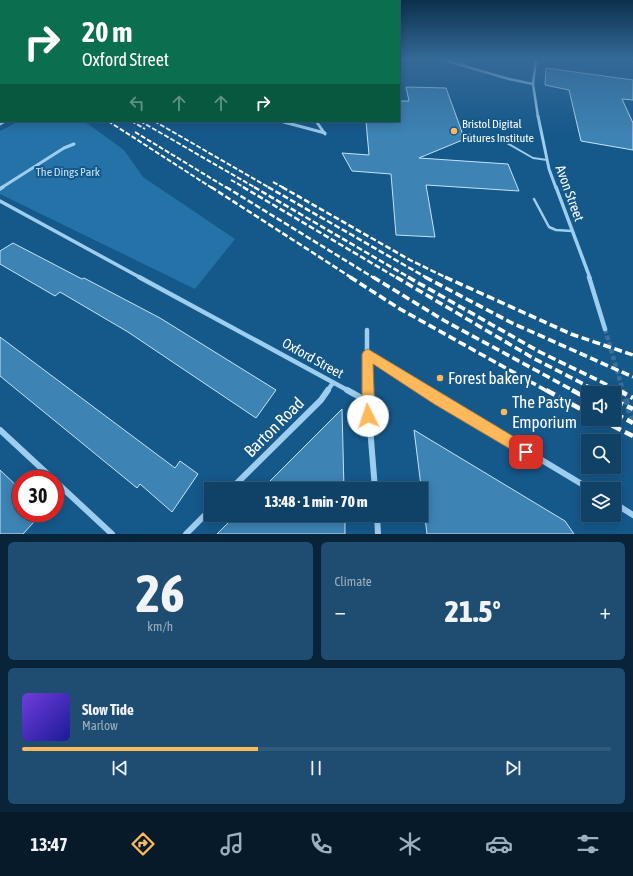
<!DOCTYPE html>
<meta charset="utf-8">
<style>
:root{--surface:#104268;--page:#1e4d71;--text:#f1f3f6;--muted:#9cb0c0;--line:#305b7c;--accent:#ffb95b}
body{margin:0;font-family:"Asap Condensed",sans-serif;background:var(--page);color:var(--text);height:100vh;display:flex;flex-direction:column;font-size:15px;white-space:nowrap}
*{box-sizing:border-box;margin:0}
p{font-size:13px;color:var(--muted)}
.icon{flex:none;width:22px;height:22px;fill:none;stroke:currentColor;stroke-width:2;stroke-linecap:round;stroke-linejoin:round}
.map{position:relative;height:534px;overflow:hidden}
.details{display:flex;flex-direction:column;gap:8px;padding:8px;background:#092439;flex:1}
.details>*{flex:none}
.guide{position:absolute;left:0px;top:0px;width:400px;height:122px;box-shadow:0 2px 10px #0003,0 0 0 1px var(--line);background:#0b6e4f;color:#fff;overflow:hidden}
.controls{position:absolute;left:581px;top:386px;display:grid;gap:8px}
.controls a{display:grid;place-items:center;width:40px;height:40px;border-radius:0px;background:var(--surface);box-shadow:0 2px 10px #0003,0 0 0 1px var(--line);font-size:20px}
.speed{position:absolute;left:12px;top:470px;display:flex;gap:8px;font-size:20px;font-weight:700;text-align:center}
.speed>*{display:grid;place-content:center;width:52px;height:52px;border-radius:50%;background:var(--surface);box-shadow:0 2px 10px #0003,0 0 0 1px var(--line);line-height:1}
.speed .limit{border:6px solid #d22;background:#fff;color:#111}
.pin{position:absolute;display:grid;place-items:center;width:34px;height:34px;color:#fff;margin:-17px;border-radius:8px;box-shadow:0 2px 6px #0006}
.me{position:absolute;width:44px;margin:-22px;rotate:356deg;stroke-linejoin:round;filter:drop-shadow(0 0 3px #0008)}
.turn{display:flex;align-items:center;gap:14px;height:84px;padding:0 16px;font-size:18px}
.turn .icon{width:52px;height:52px;stroke-width:2.5}
.turn b{display:block;font-size:28px;line-height:34px}
.lanes{display:flex;align-items:center;height:38px;padding:0 16px;background:#0003;justify-content:center;gap:20px;direction:ltr}
.lanes .off{opacity:.35}
.big{font-size:30px;font-weight:800;line-height:1.1}
.details .tile{flex:1;display:flex;flex-direction:column;justify-content:center;gap:6px;min-width:0;padding:0 14px;border-radius:6px;background:var(--page)}
.details .dial{align-items:center;gap:0}
.dial b{font-size:52px;line-height:1}
.song{display:flex;align-items:center;gap:12px}
.cover{width:48px;height:48px;border-radius:6px;background:linear-gradient(135deg,hsl(260 70% 55%),hsl(240 70% 35%))}
.played{height:4px;border-radius:2px;background:linear-gradient(90deg,var(--accent) 40%,var(--line) 40%)}
.keys{display:flex;justify-content:space-around;direction:ltr}
.heat{display:flex;justify-content:space-between;align-items:center;font-size:22px;direction:ltr}
.details .tiles{flex:1;display:grid;gap:8px;grid-template-columns:1fr 1fr}
.tile:last-child{grid-column:span 2}
.trip{position:absolute;left:204px;top:482px;width:224px;height:40px;border-radius:0px;background:var(--surface);box-shadow:0 2px 10px #0003,0 0 0 1px var(--line);font-weight:800;line-height:40px;text-align:center}
.tabs{display:flex;height:64px;justify-content:space-around;align-items:center;background:#061a2a;color:var(--muted)}
.tabs .icon{width:28px;height:28px}
.tabs .on{color:var(--accent)}
.tabs b{font-size:18px;color:var(--text)}
.map>svg:first-child{display:block}
</style>
<div class="map">
<svg width="633" height="534" viewBox="0 0 633 534">
<rect width="100%" height="100%" fill="#15588a"/>
<path fill="#2472a7" d="M19,121H82L88,124L124,150L143,177L235,239L195,289L0,194V131Z"/>
<g fill="none" stroke-linecap="round" stroke-linejoin="round">
<path stroke="#a8d7f7" stroke-width="1" stroke-dasharray="3 2.5" stroke-linecap="butt" d="M626,60L633,62"/>
</g>
<path fill="#3d83b3" stroke="#c3e4fb" d="M546,68L633,80V100L622,99L633,123V150L581,141L569,90L545,85Z
M406,87L446,88L462,132L461,135L465,139L419,158L508,164L519,191L426,185L435,237L396,235L391,174L352,171L342,153L369,155L366,121H399V101H409Z
M13,243L82,279L84,278L160,318L276,390L256,418L128,332L60,292L55,296L0,264V251Z
M0,337L175,468L180,461L198,474L172,512L140,484L137,488L0,376Z
M342,409L344,489H262Z
M414,430L565,521L574,534H427Z
M0,470L21,490V513H42L23,534H0Z
M236,515H345V534H217Z"/>
<g fill="none" stroke-linecap="round" stroke-linejoin="round">
<path stroke="#38719c" stroke-width="4.5" stroke-dasharray="4.5 2.5" stroke-linecap="butt" d="M605,329L623,391"/>
<path stroke="#38719c" stroke-width="6" stroke-dasharray="6 3" stroke-linecap="butt" d="M623,390L633,424"/>
<path stroke="#9dceef" stroke-width="1.5" d="M460,65L466,60"/>
<path stroke="#9dceef" stroke-width="2" d="M463,134L498,138L533,158L547,160"/>
<path stroke="#9dceef" stroke-width="2.5" d="M534,199L549,227L556,230L572,231"/>
<path stroke="#9dceef" stroke-width="2.5" d="M443,60L509,79L533,84
M536,60L533,84L538,117"/>
<path stroke="#9dceef" stroke-width="3" d="M538,116L549,169L556,188
M280,121L325,133
M316,121L325,134
M0,124L5,121
M1,188L64,148L74,144"/>
<path stroke="#9dceef" stroke-width="3.5" d="M556,187L590,278
M0,189L3,187
M0,201L141,278"/>
<path stroke="#9dceef" stroke-width="4.5" d="M139,277L349,391
M589,277L605,329
M367,330V391
M368,354L426,391
M327,391L333,383"/>
<path stroke="#9dceef" stroke-width="6" d="M347,390L367,401
M367,390L375,489
M425,390L590,489
M0,430L53,479
M55,481L112,534
M231,489L321,400L328,390
M614,503L633,515
M377,515L378,534
M186,534L211,509"/>
<path stroke="#fff" stroke-width="2" stroke-dasharray="5 2" stroke-linecap="butt" d="M108,121L212,188
M131,121L145,129
M140,121L256,188
M154,121L270,188
M135,132L227,188
M231,180L245,188
M273,182L284,188"/>
<path stroke="#fff" stroke-width="2.5" stroke-dasharray="6 2.5" stroke-linecap="butt" d="M211,187L352,278
M226,187L374,278
M243,187L397,278
M254,187L410,278
M268,187L427,278
M282,187L410,260L447,278"/>
<path stroke="#fff" stroke-width="3.5" stroke-dasharray="8 3.5" stroke-linecap="butt" d="M350,277L400,309L547,391
M373,277L445,321L574,391
M396,277L533,358L597,391
M408,277L540,352L620,391
M425,277L512,323L633,377
M445,277L571,334L633,355"/>
<path stroke="#fff" stroke-width="4.5" stroke-dasharray="10 4.5" stroke-linecap="butt" d="M546,390L588,413
M572,390L588,399
M595,390L600,393
M618,390L633,398
M614,400L633,409
M614,413L633,423
M599,419L633,436"/>
</g>
<linearGradient id="sky" x2="0" y2="1"><stop stop-color="#0c304c"/><stop offset="0.44" stop-color="#356a98"/><stop offset="1" stop-color="#356a98" stop-opacity="0"/></linearGradient>
<rect width="633" height="135" fill="url(#sky)"/>
<path fill="#ffb95b" stroke="#a6783b" d="M368,349L531,447L533,452L531,456L526,458L522,456L434,404L373,364L375,416L373,420L368,422L364,420L362,416V354L364,351Z"/>
<g fill="#ffb95b" stroke="#15588a" stroke-width="1.5">
<circle cx="454" cy="131" r="4"/>
<circle cx="440" cy="378" r="4"/>
<circle cx="504" cy="412" r="4"/>
</g>
<g text-anchor="middle" dominant-baseline="central" stroke-width="4" stroke-linejoin="round" paint-order="stroke">
<g font-size="12" fill="#fff" stroke="#15588a" text-anchor="start">
<text x="462" y="124">Bristol Digital<tspan x="462" dy="14">Futures Institute</tspan></text>
</g>
<g font-size="12" fill="#c3e4fb" stroke="#15588a">
<text x="68" y="172">The Dings Park</text>
</g>
<g font-size="14" fill="#fff" stroke="#15588a">
<text transform="translate(570 193) rotate(70)">Avon Street</text>
<text transform="translate(313 358) rotate(29)">Oxford Street</text>
</g>
<g font-size="17" fill="#fff" stroke="#15588a" text-anchor="start">
<text x="448" y="378">Forest bakery</text>
<text x="512" y="402">The Pasty<tspan x="512" dy="20">Emporium</tspan></text>
</g>
<g font-size="17" fill="#fff" stroke="#15588a">
<text transform="translate(274 427) rotate(-45)">Barton Road</text>
</g>
</g>
</svg>
<div class="controls">
<a><svg class="icon" aria-label="sound" viewBox="0 0 24 24"><path d="M4 9h4l5-4v14l-5-4H4zM17 9q2 3 0 6"/></svg></a>
<a><svg class="icon" aria-label="search" viewBox="0 0 24 24"><circle cx="10" cy="10" r="6"/><path d="M15 15l6 6"/></svg></a>
<a><svg class="icon" aria-label="layers" viewBox="0 0 24 24"><path d="M12 4l9 5-9 5-9-5zM3 14l9 5 9-5"/></svg></a>
</div>
<div class="speed"><div class="limit">30</div></div>
<div class="pin" style="left:526px;top:452px;background:#d93025"><svg class="icon" aria-label="arrive" viewBox="0 0 24 24"><path d="M6 21V4h12l-3 4 3 4H6"/></svg></div>
<svg class="me" style="left:368px;top:416px" viewBox="-20 -20 40 40"><circle r="19" fill="#fff"/><path d="M0-13L10 11 0 6-10 11z" fill="#ffb95b"/></svg>
<div class="trip">13:48 · 1 min · 70 m</div>
<div class="guide">
<div class="turn"><svg class="icon" aria-label="right" viewBox="0 0 24 24"><path d="M7 20v-9h11M14 6l5 5-5 5"/></svg><div><b>20 m</b>Oxford Street</div></div>
<div class="lanes"><svg class="icon off" aria-label="left" viewBox="0 0 24 24"><path d="M17 20v-9H6M10 6l-5 5 5 5"/></svg><svg class="icon off" aria-label="ahead" viewBox="0 0 24 24"><path d="M12 20V5M6 11l6-6 6 6"/></svg><svg class="icon off" aria-label="ahead" viewBox="0 0 24 24"><path d="M12 20V5M6 11l6-6 6 6"/></svg><svg class="icon" aria-label="right" viewBox="0 0 24 24"><path d="M7 20v-9h11M14 6l5 5-5 5"/></svg></div>
</div>
</div>
<section class="details">
<div class="tiles">
<div class="tile dial"><b>26</b><p>km/h</p></div>
<div class="tile"><p>Climate</p>
<div class="heat"><a>−</a><b class="big">21.5°</b><a>+</a></div>
</div>
<div class="tile">
<div class="song"><i class="cover"></i><div><b>Slow Tide</b><p>Marlow</p></div></div>
<div class="played"></div>
<div class="keys"><svg class="icon" aria-label="previous" viewBox="0 0 24 24"><path d="M18 5L8 12l10 7zM5 5v14"/></svg><svg class="icon" aria-label="pause" viewBox="0 0 24 24"><path d="M8 5v14M16 5v14"/></svg><svg class="icon" aria-label="next" viewBox="0 0 24 24"><path d="M6 5l10 7-10 7zM19 5v14"/></svg></div>
</div>
</div>
</section>
<nav class="tabs">
<b>13:47</b>
<svg class="icon on" aria-label="directions" viewBox="0 0 24 24"><path d="M12 3l9 9-9 9-9-9zM9 14v-3h6M13 9l2 2-2 2"/></svg>
<svg class="icon" aria-label="music" viewBox="0 0 24 24"><path d="M9 18V5l10-2v13"/><circle cx="6" cy="18" r="3"/><circle cx="16" cy="16" r="3"/></svg>
<svg class="icon" aria-label="phone" viewBox="0 0 24 24"><path d="M5 4h4l2 5-3 2q2 4 5 5l2-3 5 2v4C11 20 4 13 5 4z"/></svg>
<svg class="icon" aria-label="climate" viewBox="0 0 24 24"><path d="M12 3v18M4 7l16 10M4 17L20 7"/></svg>
<svg class="icon" aria-label="car" viewBox="0 0 24 24"><path d="M5 17H2v-5l4-1 3-4h7l3 4 3 1v5h-3M9 17h6M6 11h13"/><circle cx="7" cy="17" r="2"/><circle cx="17" cy="17" r="2"/></svg>
<svg class="icon" aria-label="filters" viewBox="0 0 24 24"><path d="M4 7h16M4 17h16"/><circle cx="9" cy="7" r="2"/><circle cx="15" cy="17" r="2"/></svg>
</nav>
